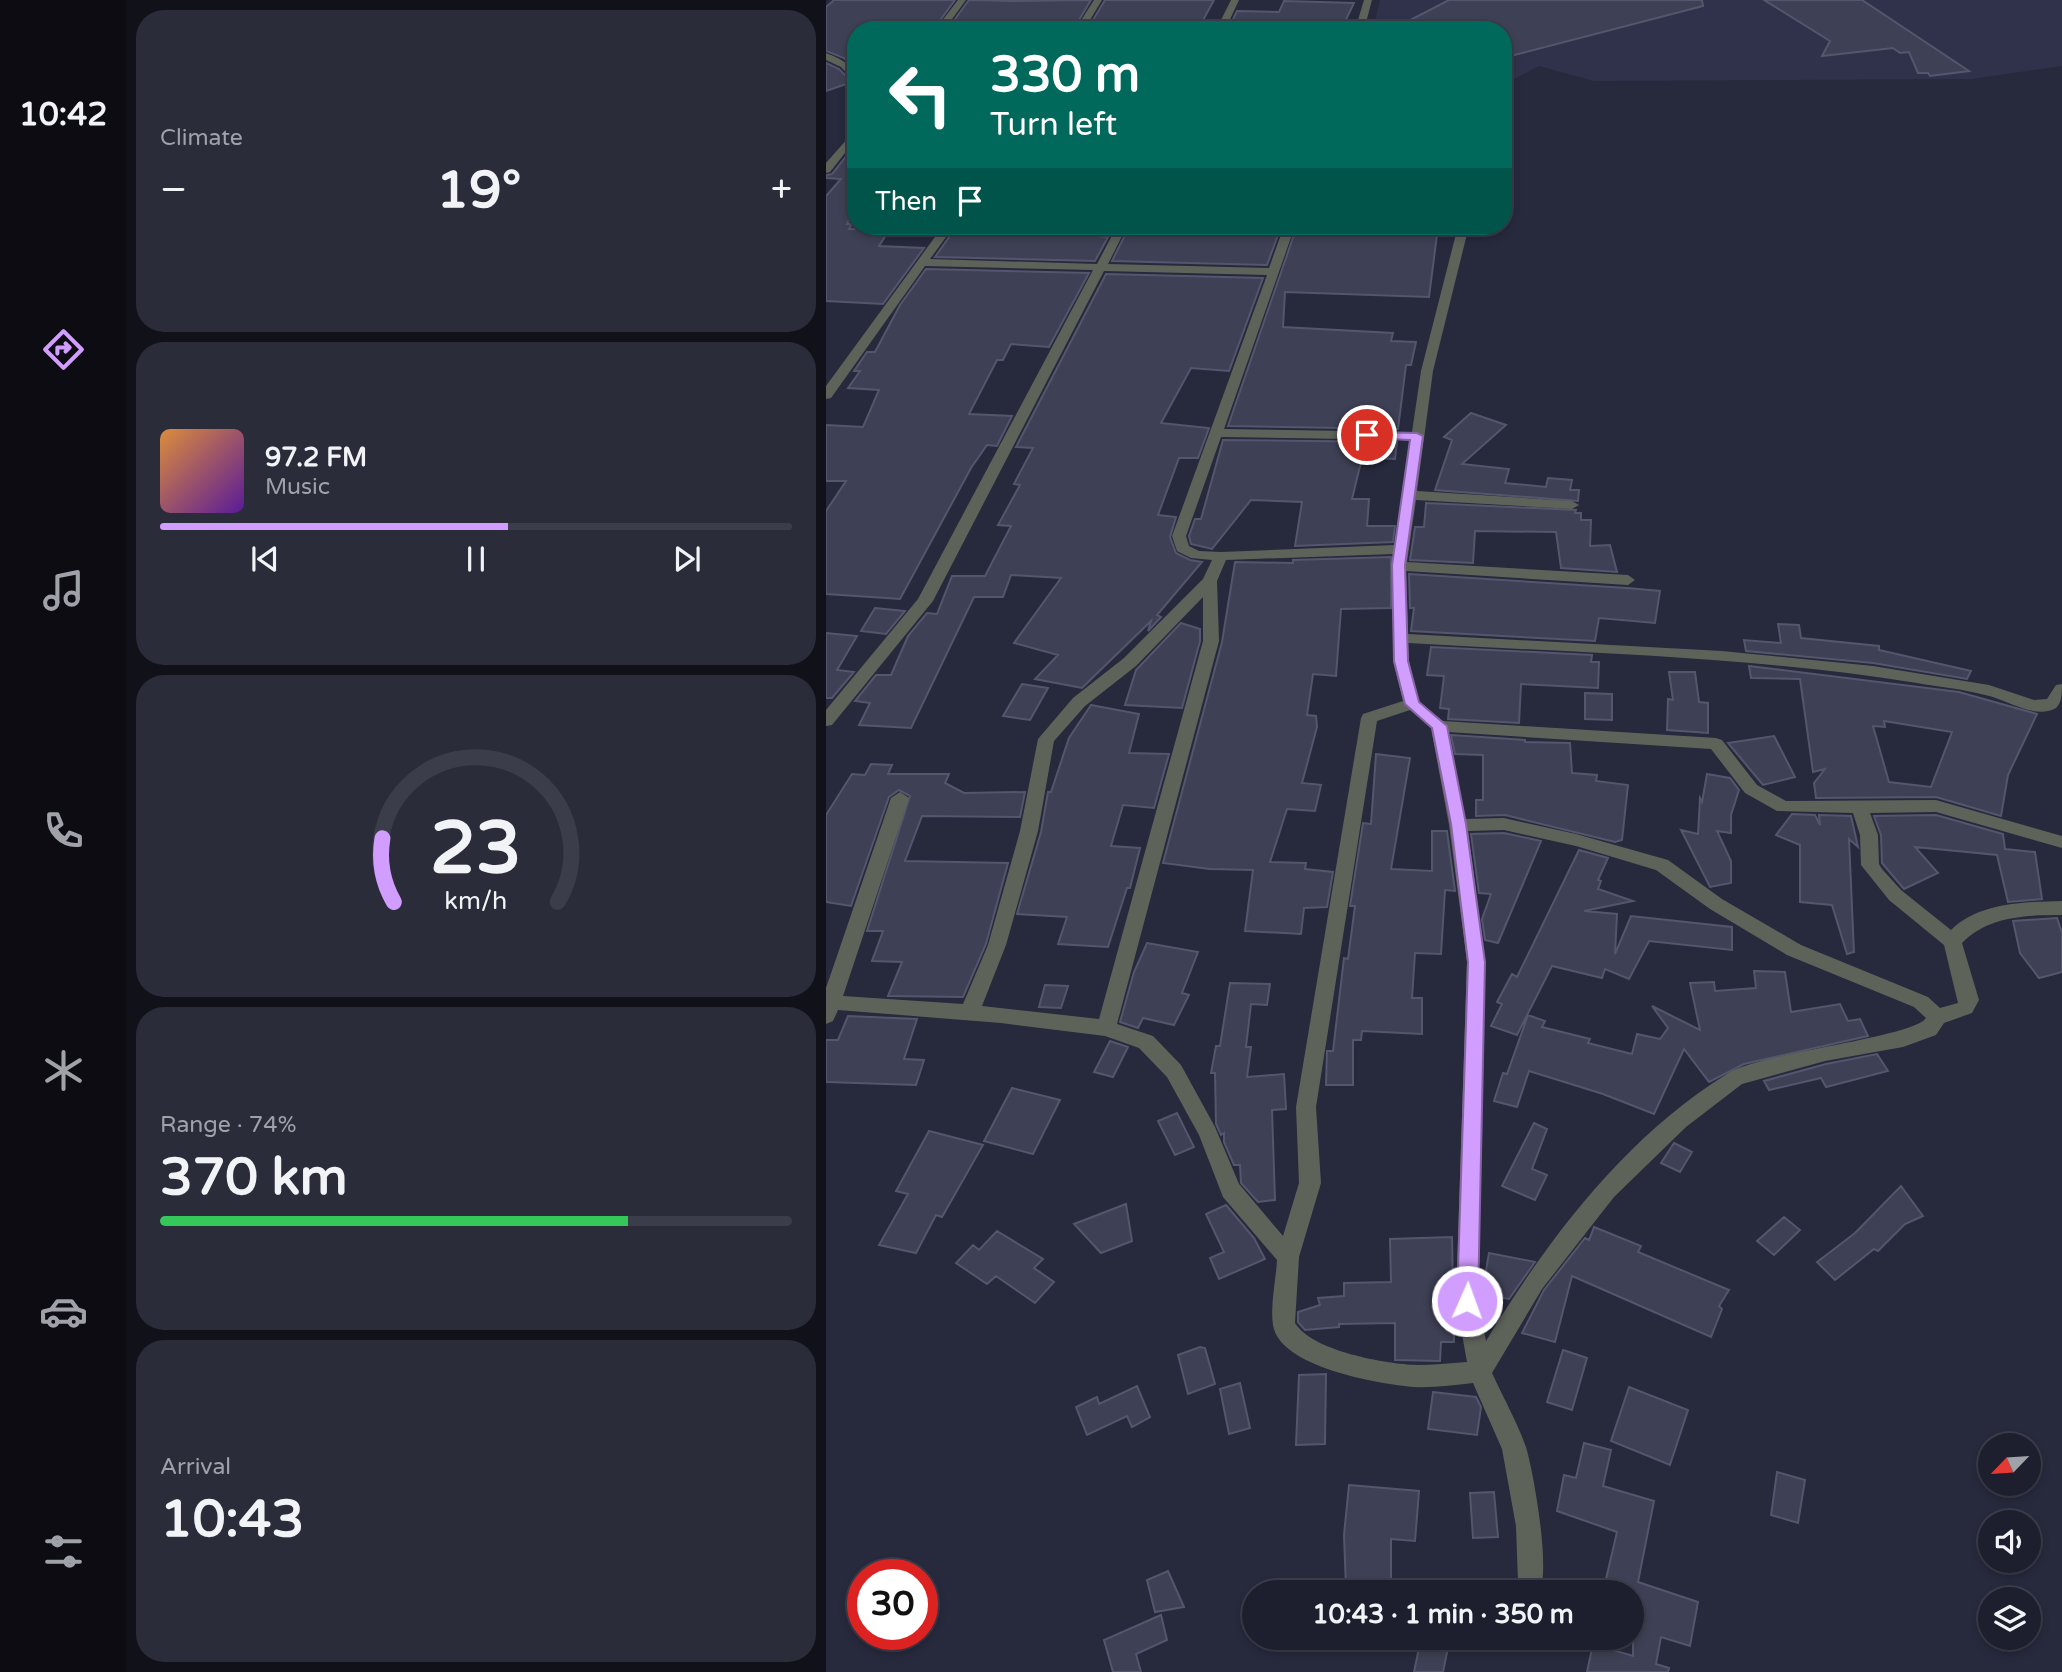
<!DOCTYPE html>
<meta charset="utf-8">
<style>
:root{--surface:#1d1f2e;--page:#2a2c3a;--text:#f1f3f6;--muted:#a0a2aa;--line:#3b3d4a;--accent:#d19dfe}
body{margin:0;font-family:"Varela Round",sans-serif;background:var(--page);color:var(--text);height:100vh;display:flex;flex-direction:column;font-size:26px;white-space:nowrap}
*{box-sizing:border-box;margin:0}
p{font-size:23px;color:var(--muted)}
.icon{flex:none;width:38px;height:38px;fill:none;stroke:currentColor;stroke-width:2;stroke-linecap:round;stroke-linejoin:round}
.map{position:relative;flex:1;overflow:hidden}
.details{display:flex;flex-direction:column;gap:10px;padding:10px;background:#101119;width:700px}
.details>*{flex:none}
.guide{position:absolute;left:21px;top:21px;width:665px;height:214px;border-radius:28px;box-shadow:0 4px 10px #0003,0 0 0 2px var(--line);background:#00695c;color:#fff;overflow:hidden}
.needle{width:46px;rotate:245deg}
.fabs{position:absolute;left:1152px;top:1433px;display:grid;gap:14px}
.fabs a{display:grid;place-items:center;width:63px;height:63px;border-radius:50%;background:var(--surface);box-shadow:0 4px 10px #0003,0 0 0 2px var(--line);font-size:35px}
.speed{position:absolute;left:21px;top:1559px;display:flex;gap:14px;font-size:35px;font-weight:700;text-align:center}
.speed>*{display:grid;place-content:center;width:91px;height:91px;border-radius:50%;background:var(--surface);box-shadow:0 4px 10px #0003,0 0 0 2px var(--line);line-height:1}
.speed .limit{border:10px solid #d22;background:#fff;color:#111}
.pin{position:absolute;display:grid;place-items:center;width:60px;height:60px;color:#fff;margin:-30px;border:4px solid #fff;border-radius:50%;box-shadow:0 2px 7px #0007}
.me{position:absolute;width:77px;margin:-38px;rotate:2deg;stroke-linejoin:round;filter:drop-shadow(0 0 5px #0008)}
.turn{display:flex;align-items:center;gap:24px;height:147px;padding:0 28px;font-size:32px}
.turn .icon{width:91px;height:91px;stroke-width:2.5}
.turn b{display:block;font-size:49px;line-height:60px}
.then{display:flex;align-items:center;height:66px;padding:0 28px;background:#0003;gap:14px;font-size:26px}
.big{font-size:52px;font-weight:700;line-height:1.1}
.details .card{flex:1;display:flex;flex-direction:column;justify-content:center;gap:10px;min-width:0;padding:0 24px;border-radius:28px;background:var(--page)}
.details .dial{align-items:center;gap:0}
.dial svg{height:182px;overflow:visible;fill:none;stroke:var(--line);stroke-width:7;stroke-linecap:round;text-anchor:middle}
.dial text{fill:var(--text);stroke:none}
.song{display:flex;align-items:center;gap:21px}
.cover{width:84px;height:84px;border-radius:10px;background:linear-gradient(135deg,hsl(30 70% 55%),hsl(270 70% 35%))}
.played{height:7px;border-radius:4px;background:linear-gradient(90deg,var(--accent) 55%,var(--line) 55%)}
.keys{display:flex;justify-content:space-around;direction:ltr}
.heat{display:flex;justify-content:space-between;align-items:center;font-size:38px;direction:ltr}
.charge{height:10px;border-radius:5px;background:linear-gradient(90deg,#34c759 74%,var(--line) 0)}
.trip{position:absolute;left:416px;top:1580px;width:402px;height:70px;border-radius:35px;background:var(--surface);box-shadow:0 4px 10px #0003,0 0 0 2px var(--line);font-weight:700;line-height:70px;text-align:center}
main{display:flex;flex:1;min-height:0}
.tab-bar{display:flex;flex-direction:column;width:126px;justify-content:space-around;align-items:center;background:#0c0c12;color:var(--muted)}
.tab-bar .icon{width:49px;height:49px}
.tab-bar .current{color:var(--accent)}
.tab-bar b{font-size:32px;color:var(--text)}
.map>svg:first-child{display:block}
</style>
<main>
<nav class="tab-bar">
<b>10:42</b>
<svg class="icon current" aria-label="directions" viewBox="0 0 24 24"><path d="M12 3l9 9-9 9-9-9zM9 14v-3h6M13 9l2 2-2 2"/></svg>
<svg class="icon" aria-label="music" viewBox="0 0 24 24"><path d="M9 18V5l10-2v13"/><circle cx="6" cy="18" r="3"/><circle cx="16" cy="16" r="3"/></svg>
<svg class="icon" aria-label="phone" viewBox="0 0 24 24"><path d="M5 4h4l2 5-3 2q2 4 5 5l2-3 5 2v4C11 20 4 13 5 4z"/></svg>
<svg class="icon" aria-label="climate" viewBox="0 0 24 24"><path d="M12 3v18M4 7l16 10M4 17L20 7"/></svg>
<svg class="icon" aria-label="car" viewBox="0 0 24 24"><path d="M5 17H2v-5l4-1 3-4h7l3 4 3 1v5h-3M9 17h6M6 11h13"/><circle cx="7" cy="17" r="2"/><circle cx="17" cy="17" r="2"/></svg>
<svg class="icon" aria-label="filters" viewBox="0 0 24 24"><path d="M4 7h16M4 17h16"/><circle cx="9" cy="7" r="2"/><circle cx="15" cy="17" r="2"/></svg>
</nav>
<section class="details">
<div class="card"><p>Climate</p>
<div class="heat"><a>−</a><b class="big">19°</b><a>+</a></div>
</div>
<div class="card">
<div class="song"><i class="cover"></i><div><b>97.2 FM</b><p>Music</p></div></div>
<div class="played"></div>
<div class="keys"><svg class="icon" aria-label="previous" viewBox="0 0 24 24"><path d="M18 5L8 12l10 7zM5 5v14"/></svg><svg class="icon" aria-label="pause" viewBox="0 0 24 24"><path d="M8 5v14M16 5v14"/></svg><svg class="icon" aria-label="next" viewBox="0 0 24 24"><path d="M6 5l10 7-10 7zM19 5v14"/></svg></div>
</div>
<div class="card dial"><svg viewBox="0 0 100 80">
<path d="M14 69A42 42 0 1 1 86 69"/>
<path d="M14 69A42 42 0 0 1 9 41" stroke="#d19dfe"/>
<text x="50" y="56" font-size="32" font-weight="700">23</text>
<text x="50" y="72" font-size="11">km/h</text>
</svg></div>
<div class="card"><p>Range · 74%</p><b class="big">370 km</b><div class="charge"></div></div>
<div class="card"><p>Arrival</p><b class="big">10:43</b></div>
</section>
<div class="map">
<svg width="1236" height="1672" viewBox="0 0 1236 1672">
<rect width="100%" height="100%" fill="#27293d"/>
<path fill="#30324b" d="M554,0H1236V66L1145,79L768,81L713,66L677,85V30H568L548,24Z"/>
<path fill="#3e4055" stroke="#54566d" stroke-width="2" fill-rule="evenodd" d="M8,0H129L107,30H30V70L18,58L0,51V7Z
M143,0L185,1L265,0L247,30H121Z
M279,0H388L376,22L354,21L351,27L294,26L292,30H261Z
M623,0H876L877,6L677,58V30H565Z
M938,0H1036L1143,71L1104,76L1102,73H1092L1083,52L1074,53L1067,48L996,56L1004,41Z
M458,1L528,3L515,30H402L411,11L453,12Z
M0,63L13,69L26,82L0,91Z
M30,144V205L21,224H26L23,229H50L47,235H60L53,246L98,248L57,304L0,301V196L15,179L0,178V175L6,174Z
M131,226H162L158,233L201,234L206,226H250L245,234L282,237L269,261L109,257Z
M313,226H419L422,234L452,235L441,265L286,261L300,233H309Z
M471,226L579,230L581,226L612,227L603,297L459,292L457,327L567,333L565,341L590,342L585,365H580L572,429L402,426Z
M100,269L263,273L223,347L185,344L177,360H171L143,414L186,416L171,446L161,445L145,468L74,599L0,594V511L20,481H0V425L37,427L53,390L22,388L34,371H28L41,352H49L74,305Z
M280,274L437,278L403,371L365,368L335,423L383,428L372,458H353L332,515L350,517L344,537L350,553L364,560L376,562L331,615L335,617L322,631L325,621L256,688L209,679L232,655L188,643L235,578L185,575L177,597H148L85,728L33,725L44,703L29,701L50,675H65L82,636L101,613L111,614L126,576H159L185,526L172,525L194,485L188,484L207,448L190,447Z
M645,413L680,425L636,464L683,469L679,483L720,487L722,478L746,480L744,490H753L752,501L609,490L626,440L618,437Z
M397,440L571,442L569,459L536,458L526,499H543L541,526H569L567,542L469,546L476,502L425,500L386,549L365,544L363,536L369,519H375Z
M600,503L750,510L749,513H755V520H765L764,546L784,545L791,572L735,568L730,532L649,531L647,563L584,560L589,527H598Z
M565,557V608L515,609L510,676L487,674L481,715L490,716L491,727L476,783L495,785L489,811L461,809L444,862L480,863L479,869L507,872L501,907L478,908L475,934L419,931L427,870L384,869L337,863L396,642L409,562L467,563V560Z
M583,574L801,588L834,591L829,623L773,618L769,641L585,631L588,608H584Z
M49,608L79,611L60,634L35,631Z
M355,623L374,629V641L356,708L299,705L310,670Z
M952,624L973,625L975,638L1053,646V650L1145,671L1141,679L1047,663L920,651L918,640L955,643Z
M0,633L31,636L11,670L28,672L6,698H0Z
M605,647L766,655L765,662H773L772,688L695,684L693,723L622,719L623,709L614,708L618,676L601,675Z
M923,666L1133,692L1211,714L1182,775L1175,816L1110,797L990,798L988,783L999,769L987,772L974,679L925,678ZM1058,721L1126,732L1105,787L1063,782L1047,726L1059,727Z
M843,672H869L873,702L882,703V733L841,730L842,699L847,700Z
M196,684L222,688L204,720L177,716Z
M759,693L786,694V720L759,719Z
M265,705L313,714L303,753L343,754L328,808L297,805L285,846L314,848L304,888H301L282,947L232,944L241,917L191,914L215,832L222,792H225L243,738Z
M625,735L699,740V742L744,743L746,773L771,775L770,781L802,785L796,840L789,842L679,815L650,816V800H657V755L629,754Z
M948,736L969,777L937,785L902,743Z
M550,754L584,758L565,869L606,871V831H621L629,891L619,890L615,954L589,953L586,998H596V1034L536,1031L535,1040H527V1085H500L501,1051H507L518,958L522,959L529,906H524L537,823L545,824Z
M45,764L66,765L62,774H123L119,783L138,793L199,792L194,817L96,816L79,861L182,863L160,944L137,997L62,996L76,962L46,961L57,931H41L84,796L73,790L63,797L25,906L0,902V815L26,774L39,775Z
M881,774L904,778L913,790L905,815V833L891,831L905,861V883L884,887L855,830L872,834L874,798L876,802Z
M966,814L989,815L994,825L993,815L1025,816L1032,847L1023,839L1028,952L1021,954L1006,905L974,902V845L950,835Z
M1110,815L1177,834L1179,849L1209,852L1216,899L1182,902L1171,855L1089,847L1112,873L1078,889L1056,863L1055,835L1048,816Z
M678,833L715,841L672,943L659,940L656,919L665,894L653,893L645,834Z
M753,850L782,858L772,880L775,881L772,889L807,901L758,911L791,914L789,954L805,916L906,927V950L823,941L803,979L779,969L776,978L726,966L691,1035L665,1026L676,1004L671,1002L686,974L691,977Z
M1231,918L1236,933V972L1213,978L1194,953L1187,921Z
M321,943L372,952L356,993L363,995L348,1025L317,1018L312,1028L294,1022L308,972Z
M928,971L959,972L965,1012L1014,1004L1022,1021L1034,1019L1042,1036L918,1064L883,1082L858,1049L828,1114L777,1094L703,1071L691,1107L668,1101L677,1073L681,1074L702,1015L719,1021L716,1027L764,1039L762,1043L806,1054L811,1034L834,1039L842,1028L826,1006L874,1030L864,983L888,982L889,991L930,988Z
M404,983L444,984L441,1005L425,1004L420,1047H425L421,1077L458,1074L460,1109L446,1110L449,1200L432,1202L415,1183L414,1165H408L398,1142V1133L395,1135L390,1124L389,1073H385L390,1046H394Z
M219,985L242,986L235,1008L213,1007Z
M22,1016L91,1019L78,1059L98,1060L90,1085L0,1082V1040H12Z
M284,1041L302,1047L287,1077L268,1072Z
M1051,1054L1062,1071L1000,1087L995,1078L943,1090L938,1081L1000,1064Z
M186,1088L234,1100L207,1154L158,1141Z
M351,1113L368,1147L349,1155L332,1121Z
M708,1123L721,1129L706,1169L721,1175L709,1200L676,1186Z
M103,1131L157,1145L116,1217L110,1215L90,1253L53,1245L82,1194L70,1191Z
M848,1143L866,1152L854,1172L835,1163Z
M1075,1186L1097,1216L1079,1224L1052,1251L1048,1249L1009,1280L991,1262L1029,1233Z
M300,1204L306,1241L275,1253L248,1224Z
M400,1205L428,1238L439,1259L393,1279L384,1258L398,1252L380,1214Z
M958,1217L974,1230L948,1255L931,1241Z
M768,1227L815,1246L812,1252L903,1290L893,1306L896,1309L885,1337L746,1276L729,1342L696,1333L718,1290L759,1238L763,1240Z
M171,1231L217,1259L208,1268L228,1282L209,1303L170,1276L161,1284L130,1263L147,1245L153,1250Z
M626,1237L628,1342H615L614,1361L569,1360V1323L513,1324V1327L479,1330L472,1322V1312L494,1305L492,1298L518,1296V1283L565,1282L564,1239Z
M663,1253L709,1262L683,1299L656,1294Z
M374,1347L379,1348L389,1384L362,1394L352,1355Z
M737,1350L761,1358L746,1410L721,1402Z
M500,1374L499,1444L470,1445L473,1375Z
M414,1383L424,1428L403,1434L394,1389Z
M311,1386L324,1417L306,1427L301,1416L261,1435L250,1407L271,1397L273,1404Z
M803,1387L862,1410L844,1465L785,1441Z
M607,1392L650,1397L655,1407L651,1435L602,1429Z
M758,1443L785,1450L777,1486L828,1501L812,1582L872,1602L864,1646L835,1637L830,1664L843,1668L842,1672H761L767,1644L807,1656V1592H777L791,1532L731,1511L738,1475L750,1478Z
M951,1472L979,1480L972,1523L945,1515Z
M523,1485L593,1491L589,1541L565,1539V1586L520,1588L518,1535Z
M668,1492L672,1537L647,1538L644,1493Z
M342,1571L358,1607L329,1612L321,1580Z
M335,1615L341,1640L310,1654L315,1672H287L278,1640Z
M595,1638H624L617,1672H588Z"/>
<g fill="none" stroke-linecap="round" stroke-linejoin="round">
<path fill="#5e635a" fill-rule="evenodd" d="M132,0H140L118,30H109Z
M268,0H276L258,30H249Z
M405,0H413L399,30H390Z
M538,0H546L538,30H529Z
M0,53C15,59 30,65 30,83L15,67L0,60Z
M30,129V139L4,172L0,173V163Z
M117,226H128L104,259L271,264L291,226H301L282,264L443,268L458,226H469L398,429L586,432L595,371L632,226H643L607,371L591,491L746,501L753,505L746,509L590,500L581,562L802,575L809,580L802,585L580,571L582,634L896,651L1047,666L1163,685L1208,700L1221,699L1230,685L1236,684C1236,692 1236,703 1230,708C1209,720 1180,699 1159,695C1137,689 1113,687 1091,683C923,656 752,653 582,643L583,661L593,702L617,721L890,738L896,740L931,785L960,801L1110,800L1236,836V848L1110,812L1044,813L1052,835L1053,864L1056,869L1075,890L1125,930C1153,902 1200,902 1236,901V915C1201,915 1162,916 1136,943L1153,1000L1146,1013L1118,1023L1110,1035L1077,1047L999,1061L916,1084L860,1127L788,1197L716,1289L666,1373C677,1397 691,1422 700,1447C708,1474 724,1566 714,1591L700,1592L692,1582L690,1526L676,1449L647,1383C628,1385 607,1388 588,1387C553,1384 453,1367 447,1325C444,1305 450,1280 451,1260L397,1197L373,1135L341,1077L313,1048L279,1036L175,1023L12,1010L7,1021L0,1024V988L65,798L74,792L83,798L17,996L137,1004L162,945L194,831L212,739L247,698L298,658L377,579L386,560L365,558L351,551L346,536L441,275L278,271L107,601L6,725L0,726V710L92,599L267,270L99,266L5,398L0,399V386ZM395,437L584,440L569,545L395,552L373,551L363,546L360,536ZM568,554L567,661L577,701L537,714L535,718L470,1107L473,1183L457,1236L413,1184L389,1127L355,1065L327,1036L291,1024L393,641L391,581L400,560ZM377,597V641L273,1019L156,1006L180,945L212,831L228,741L259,706L310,666ZM584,710L605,728L623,825L641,962L630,1301L641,1362C624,1363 607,1365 591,1365C560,1364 486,1351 469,1323L473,1257L495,1183L490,1107L551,721ZM622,732L885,749L919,793L951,811L1027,813L1034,835L1035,865L1063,900L1118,945L1132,1003L1114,1008L1102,997L975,945L896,899L842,860L750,834L678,818L639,819ZM678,830L750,846L830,870L884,909L961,955L1088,1007L1100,1018C1086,1038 935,1052 901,1074C798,1138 722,1239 660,1341L652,1301L659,962L642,831Z"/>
</g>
<path fill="#d19dfe" stroke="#8866a5" stroke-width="2" d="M541,432L591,433L597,436L579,565L582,661L593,702L621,726L640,824L659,962L652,1301L649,1308L641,1310L634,1308L631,1301L642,962L625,824L606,728L579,704L568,661L566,565L584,440L536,438L535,435Z"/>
</svg>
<div class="fabs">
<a><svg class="needle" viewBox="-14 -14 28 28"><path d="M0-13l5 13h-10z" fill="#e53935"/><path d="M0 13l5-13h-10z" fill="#a0a2aa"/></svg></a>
<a><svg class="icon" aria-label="sound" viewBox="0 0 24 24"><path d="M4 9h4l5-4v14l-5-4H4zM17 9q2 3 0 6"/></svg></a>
<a><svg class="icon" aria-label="layers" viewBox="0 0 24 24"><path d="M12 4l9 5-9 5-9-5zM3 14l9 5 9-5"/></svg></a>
</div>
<div class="speed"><div class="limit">30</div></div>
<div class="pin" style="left:541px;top:435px;background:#d93025"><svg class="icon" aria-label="arrive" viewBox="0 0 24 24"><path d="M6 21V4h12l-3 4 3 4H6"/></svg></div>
<svg class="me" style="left:641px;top:1301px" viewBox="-20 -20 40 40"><circle r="17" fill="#d19dfe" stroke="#fff" stroke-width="3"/><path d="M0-11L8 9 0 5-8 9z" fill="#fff"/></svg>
<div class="trip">10:43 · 1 min · 350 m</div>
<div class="guide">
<div class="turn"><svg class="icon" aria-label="left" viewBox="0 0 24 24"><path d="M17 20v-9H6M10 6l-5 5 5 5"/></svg><div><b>330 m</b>Turn left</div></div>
<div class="then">Then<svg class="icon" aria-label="arrive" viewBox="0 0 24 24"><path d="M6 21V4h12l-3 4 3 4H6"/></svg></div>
</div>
</div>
</main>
